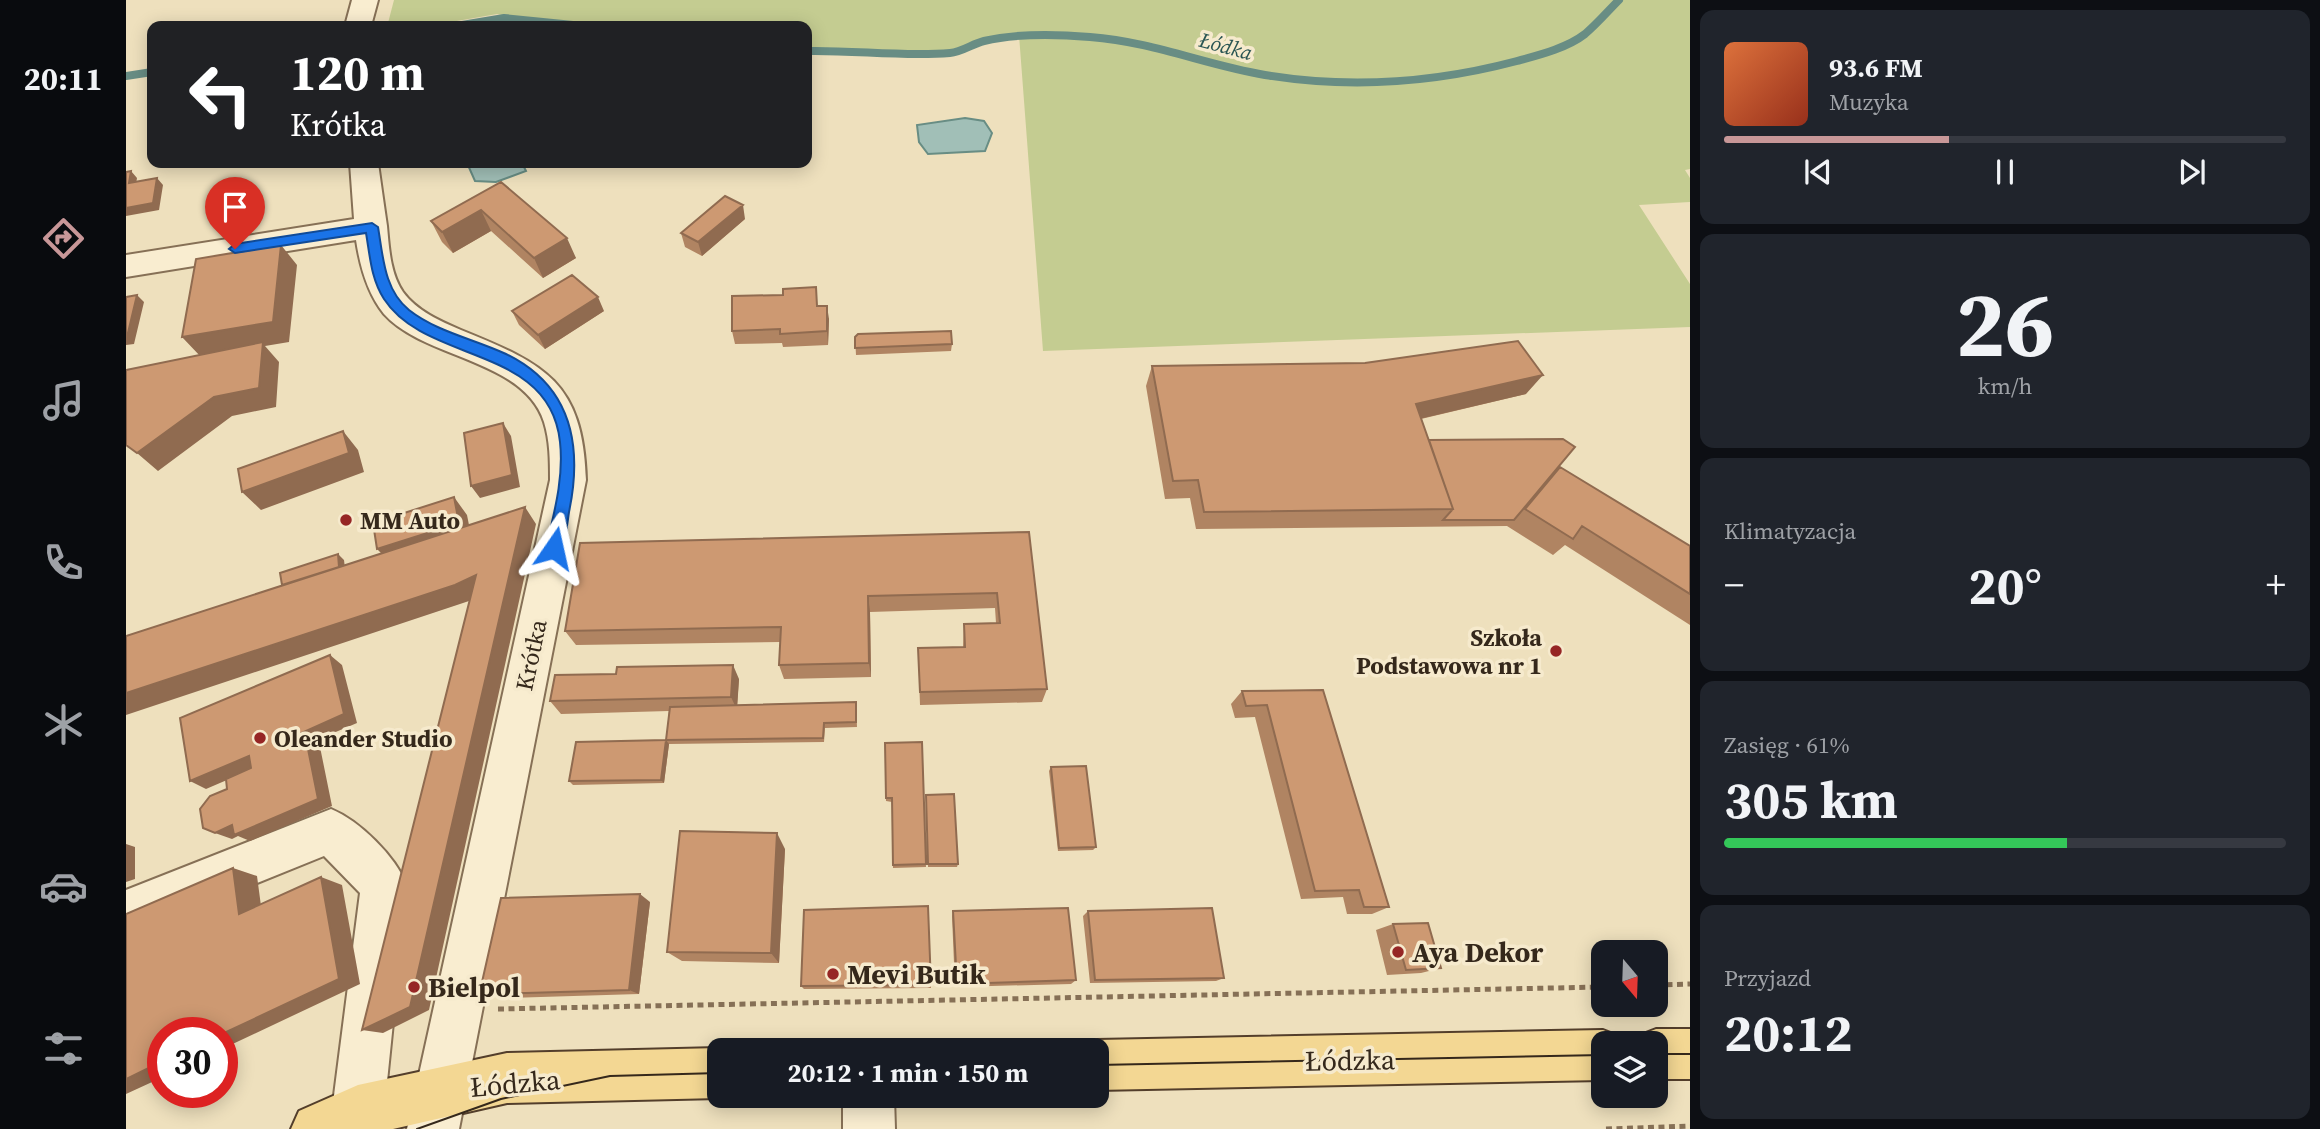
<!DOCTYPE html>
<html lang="pl">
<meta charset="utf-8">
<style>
:root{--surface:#171b24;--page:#20242c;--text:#f1f3f6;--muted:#9ea1a6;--line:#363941;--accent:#c89798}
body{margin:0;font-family:"Source Serif 4",serif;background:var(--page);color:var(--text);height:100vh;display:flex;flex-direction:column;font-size:26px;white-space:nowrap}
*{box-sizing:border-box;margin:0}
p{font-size:23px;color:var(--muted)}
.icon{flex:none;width:38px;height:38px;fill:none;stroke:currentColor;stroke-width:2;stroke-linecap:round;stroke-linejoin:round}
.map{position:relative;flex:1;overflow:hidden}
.details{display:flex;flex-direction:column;gap:10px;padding:10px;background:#0d0f14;width:630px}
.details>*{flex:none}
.hud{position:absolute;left:21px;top:21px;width:665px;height:147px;border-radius:14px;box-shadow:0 4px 18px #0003;background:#202124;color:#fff;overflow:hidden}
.needle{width:46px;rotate:161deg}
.controls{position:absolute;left:1465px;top:940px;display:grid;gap:14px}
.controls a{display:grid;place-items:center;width:77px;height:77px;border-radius:14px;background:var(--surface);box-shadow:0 4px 18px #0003;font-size:35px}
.speed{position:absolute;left:21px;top:1017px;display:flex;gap:14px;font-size:35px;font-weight:700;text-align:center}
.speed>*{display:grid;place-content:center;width:91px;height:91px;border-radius:50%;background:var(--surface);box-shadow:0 4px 18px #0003;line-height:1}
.speed .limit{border:10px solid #d22;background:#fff;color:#111}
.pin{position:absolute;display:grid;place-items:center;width:60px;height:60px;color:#fff;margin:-72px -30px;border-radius:50% 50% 50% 0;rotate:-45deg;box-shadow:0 0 7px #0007}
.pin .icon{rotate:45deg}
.me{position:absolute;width:77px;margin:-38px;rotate:11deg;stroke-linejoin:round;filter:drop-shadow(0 0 5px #0008)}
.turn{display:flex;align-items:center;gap:24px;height:147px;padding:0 28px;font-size:32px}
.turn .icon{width:91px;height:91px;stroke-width:2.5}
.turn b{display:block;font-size:49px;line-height:60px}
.big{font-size:52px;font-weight:700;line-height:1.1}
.details .widget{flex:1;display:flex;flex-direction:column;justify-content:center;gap:10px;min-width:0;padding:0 24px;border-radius:14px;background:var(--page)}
.details .dial{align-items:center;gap:0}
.dial b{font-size:91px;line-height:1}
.song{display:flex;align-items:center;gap:21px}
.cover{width:84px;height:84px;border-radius:10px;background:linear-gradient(135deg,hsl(20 70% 55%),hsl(10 70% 35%))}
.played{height:7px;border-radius:4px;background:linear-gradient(90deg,var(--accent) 40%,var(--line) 40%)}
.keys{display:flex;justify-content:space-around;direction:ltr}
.heat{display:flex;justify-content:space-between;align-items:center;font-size:38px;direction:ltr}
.charge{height:10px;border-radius:5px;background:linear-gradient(90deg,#34c759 61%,var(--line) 0)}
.trip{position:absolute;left:581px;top:1038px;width:402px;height:70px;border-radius:14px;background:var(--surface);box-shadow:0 4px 18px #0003;font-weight:700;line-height:70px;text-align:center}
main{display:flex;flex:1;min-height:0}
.menu{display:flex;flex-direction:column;width:126px;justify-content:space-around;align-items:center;background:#090b0e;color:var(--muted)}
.menu .icon{width:49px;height:49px}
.menu .current{color:var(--accent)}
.menu b{font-size:32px;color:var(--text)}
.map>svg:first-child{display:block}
</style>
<main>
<nav class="menu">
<b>20:11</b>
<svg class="icon current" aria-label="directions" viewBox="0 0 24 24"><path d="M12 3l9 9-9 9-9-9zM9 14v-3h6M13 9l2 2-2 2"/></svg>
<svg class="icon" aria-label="music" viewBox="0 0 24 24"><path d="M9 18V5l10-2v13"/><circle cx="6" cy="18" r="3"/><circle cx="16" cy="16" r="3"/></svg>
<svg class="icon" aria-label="phone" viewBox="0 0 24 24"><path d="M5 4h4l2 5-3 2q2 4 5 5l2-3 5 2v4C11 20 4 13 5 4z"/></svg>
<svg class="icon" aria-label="climate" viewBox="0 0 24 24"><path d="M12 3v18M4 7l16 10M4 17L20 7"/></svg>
<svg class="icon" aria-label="car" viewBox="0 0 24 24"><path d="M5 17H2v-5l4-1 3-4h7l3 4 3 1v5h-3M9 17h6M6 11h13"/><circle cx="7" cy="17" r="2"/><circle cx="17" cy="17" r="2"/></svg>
<svg class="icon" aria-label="filters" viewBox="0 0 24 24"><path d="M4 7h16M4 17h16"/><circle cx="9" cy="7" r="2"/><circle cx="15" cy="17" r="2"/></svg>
</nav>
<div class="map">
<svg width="1564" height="1129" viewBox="0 0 1564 1129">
<rect width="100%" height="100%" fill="#eee0bd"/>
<path fill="#c4cc91" d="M268,0H1564V169L1559,170L1564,178V202L1513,205L1564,284V327L917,351L893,35L856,41L832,52L797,55L681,53V26H442L371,14L302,26L262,23Z"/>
<path fill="#a1bfb7" stroke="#688d84" stroke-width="2" d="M839,118L858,121L866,133L859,151L802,154L793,142L791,125Z
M341,163H396L400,171L370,182L349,181Z"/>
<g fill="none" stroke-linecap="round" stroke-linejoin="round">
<path stroke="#688d84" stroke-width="8" d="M330,26L378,18L457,26
M681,51C729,50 777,57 824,53C836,52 846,44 858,41C892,33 929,34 964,37C1028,42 1079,65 1139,75C1224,89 1308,83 1391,61C1413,55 1441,48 1459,34C1471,24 1482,11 1493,0
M0,76L26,72"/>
<g stroke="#867056" stroke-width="4">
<path id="minor" d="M226,0H252L245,26H219Z
M224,163H252C255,184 258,206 261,226C263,247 264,273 277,292C291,311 314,321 335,330C419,364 457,382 460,480L333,1129H281L424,480C424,461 424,441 418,422C398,359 298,359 258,314C241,293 234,266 230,240L0,277V255L228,219Z
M205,809C234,821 269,856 281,885L258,1111L250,1129H214L206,1111L234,893L198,856L0,936V890Z
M717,1096H768L769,1129H717Z"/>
</g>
<g stroke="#533e2b" stroke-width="4">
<path id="major" d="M1530,1029H1564V1079H1530V1043H1509L1512,1036Z
M1477,1030L1495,1037L1497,1043H1477V1080L971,1090V1050H952L971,1040Z
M593,1048L599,1050H593V1096H600L593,1098L381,1103L267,1129H165L173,1111L232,1085L381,1053Z"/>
</g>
<path stroke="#867056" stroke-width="5" stroke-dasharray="6 4.5" stroke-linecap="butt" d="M1530,985L1564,984
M372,1009L1477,987
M1480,1129L1564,1126"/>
<use href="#minor" fill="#f9edd0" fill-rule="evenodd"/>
<use href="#major" fill="#f3d793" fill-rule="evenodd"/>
<path stroke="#35281b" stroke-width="2" d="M1530,1054H1564
M971,1065L1477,1055
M291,1129L375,1099L484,1076L593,1073"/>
</g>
<path fill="#b08462" d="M375,182L450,258L417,278L365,231L327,253L316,242L305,221Z
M619,219L576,256L559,247L555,233Z
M692,306L703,319L702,345L657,347L656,343L609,344L606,331Z
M386,311H478L419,349L393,325Z
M729,337L826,344L825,351L730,355Z
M1026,366L1400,394L1295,419L1303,440L1420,481L1434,467L1564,546V625L1439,545L1427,555L1381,526L1070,529L1064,498L1039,499L1020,386Z
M903,532L921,689L916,702L794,705L792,648L837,647L838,624L870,623L869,608L744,612L745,677L658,679L653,665L654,642L450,645L439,631Z
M490,674L613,679L611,705L730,702L731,727L699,728L698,742L543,744L538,783L447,785L443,781L540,740L543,711L435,714L424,701Z
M1197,690L1263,907L1246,914H1221L1217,897L1175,899L1129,717L1109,718L1105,704L1116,691Z
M796,742L800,867L767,868L766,802L760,801L759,743Z
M925,767L970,847L967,850L932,851L923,771Z
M800,795L832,864L831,867H802Z
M659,849L653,963L556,961L541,952Z
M524,902L513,994L381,998L365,994Z
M827,911L950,980L945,984L829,987L826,916Z
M962,911L1098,978L1090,981L964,983L957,916Z
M1267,924L1315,968L1295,973L1261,975L1250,930Z
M805,985V988L678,989L675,986Z"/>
<path fill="#906b50" d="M5,171L11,178L9,190L3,183Z
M31,178L37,185L33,210L0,216V208Z
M617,205L619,219L576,256L572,242Z
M355,210L365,231L327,253L316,232Z
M441,238L450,258L417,278L408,258Z
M155,245L171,265L163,342L139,346L153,362L150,407L106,416L32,471L11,453L75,357L56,337Z
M11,295L18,302L8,344L0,345V337Z
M472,297L478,311L419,349L412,335Z
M701,306L703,319L702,345L701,331Z
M1417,375L1400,394L1276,423L1290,404Z
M377,423L385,436L394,487L354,498L345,486Z
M217,431L232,450L238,472L135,510L116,492Z
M328,497L341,515L346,540L267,565L251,549Z
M399,507L410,524L303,1010L257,1033L236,1030Z
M212,554L218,560L221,585L163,604Z
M350,575L363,591L343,601L0,715V693Z
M742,596L744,612L745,677L743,663Z
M204,655L216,665L231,723L186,742L194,747L206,806L124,841L112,836L106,839L89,833L154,749L153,743Z
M607,665L613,679L611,710L605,697Z
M540,740L543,744L538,783L535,780Z
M123,756L138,764L80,789L64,781Z
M651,833L659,849L653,963L645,953Z
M0,844L9,847V879L0,882Z
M107,868L131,876L137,921L113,914Z
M195,877L216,885L234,984L96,1049V1034Z
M514,894L524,902L513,994L503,990Z
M37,1061V1077L0,1094V1079Z"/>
<path fill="#cd9972" stroke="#906b50" stroke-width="2" d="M5,171L3,183L31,178L27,203L0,208V172Z
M375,182L441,238L408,258L355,210L316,232L305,221Z
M599,196L617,205L572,242L555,233Z
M155,245L147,322L56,337L70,259Z
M446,275L472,297L412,335L386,311Z
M690,287L691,306H701V331L654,334V329L606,331V296L657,295V289Z
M11,295L1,337H0V297Z
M825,331L826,344L729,348V337L732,334Z
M1392,341L1417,375L1290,404L1327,509L1078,512L1072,480L1047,481L1026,366L1239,363Z
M137,342L133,388L88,397L11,453L0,445V370Z
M377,423L386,475L345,486L338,433Z
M217,431L223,453L116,492L112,469Z
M1437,439L1449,447L1388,520H1317L1327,509L1303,440Z
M1434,467L1564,546V594L1456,526L1447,539L1399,509Z
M328,497L333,523L251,549L247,523Z
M399,507L284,1007L236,1030L350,575L329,585L0,693V636Z
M903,532L921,689L794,692L792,648L839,647L838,624L874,623L871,593L742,596L743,663L653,665L655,627L439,631L454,543Z
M212,554L213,567L156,585L154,573Z
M204,655L218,714L153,743L154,749L180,739L192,799L108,835L106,825L89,833L77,828L74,809L84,796L101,789L100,779L125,768L123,756L64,781L54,718Z
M607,665L605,697L424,701L429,675L490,674L491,667Z
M1197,690L1263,907H1238L1233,890L1189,891L1141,705L1120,706L1116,691Z
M730,702V722L698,723L697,738L540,740L535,780L443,781L450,742L540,740L544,707Z
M796,742L800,864L767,865L766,798H760L759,743Z
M960,766L970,847L933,848L925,767Z
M828,794L832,864H802L800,795Z
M554,831L651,833L645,953L541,952Z
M107,868L113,914L195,877L213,979L96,1034V1032H37V1061L0,1079V914Z
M514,894L503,990L365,994L356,982L375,898Z
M802,906L805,985L675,986L678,910Z
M942,908L950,980L831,984L827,911Z
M1086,908L1098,978L969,980L962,911Z
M1302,923L1315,968L1280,970L1267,924Z"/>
<path fill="#1a73e8" stroke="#114b97" stroke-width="2" d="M246,223L252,227C257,256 258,290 283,310C311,332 348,339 380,354C446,386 457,445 443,512C441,525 440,541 434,553H422L420,548C428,513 438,478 434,442C424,345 300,364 258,299C245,279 244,256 240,233L109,253L103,249L109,244Z"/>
<g fill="#962625" stroke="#f6eacd" stroke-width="2.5">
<circle cx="220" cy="520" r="7"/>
<circle cx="1430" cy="651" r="7"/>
<circle cx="134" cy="738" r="7"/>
<circle cx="1272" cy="952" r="7"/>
<circle cx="707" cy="974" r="7"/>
<circle cx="288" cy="987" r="7"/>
</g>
<g text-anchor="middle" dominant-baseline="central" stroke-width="7" stroke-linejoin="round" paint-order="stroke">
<g font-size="21" font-style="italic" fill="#2a5553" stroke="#f6eacd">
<text transform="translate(1100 46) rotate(15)">Łódka</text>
</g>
<g font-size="24" font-weight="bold" fill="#35281b" stroke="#f6eacd" text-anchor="start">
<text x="234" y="520">MM Auto</text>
<text x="1416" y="637" text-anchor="end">Szkoła<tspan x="1416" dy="28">Podstawowa nr 1</tspan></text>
<text x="148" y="738">Oleander Studio</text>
</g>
<g font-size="24" fill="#35281b" stroke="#f6eacd">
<text transform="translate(405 655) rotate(-78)">Krótka</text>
</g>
<g font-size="28" font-weight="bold" fill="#35281b" stroke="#f6eacd" text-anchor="start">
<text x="1286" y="952">Aya Dekor</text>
<text x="721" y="974">Mevi Butik</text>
<text x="302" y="987">Bielpol</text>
</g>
<g font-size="28" fill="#35281b" stroke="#f6eacd">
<text transform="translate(1224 1060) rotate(-1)">Łódzka</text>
<text transform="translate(389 1083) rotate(-5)">Łódzka</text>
</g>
</g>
</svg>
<div class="controls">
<a><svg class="needle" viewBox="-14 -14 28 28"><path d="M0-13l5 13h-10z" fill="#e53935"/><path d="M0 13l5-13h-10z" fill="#9ea1a6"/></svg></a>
<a><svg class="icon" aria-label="layers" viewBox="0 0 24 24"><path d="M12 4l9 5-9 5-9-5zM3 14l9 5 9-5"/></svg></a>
</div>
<div class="speed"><div class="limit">30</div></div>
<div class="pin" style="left:109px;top:249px;background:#d93025"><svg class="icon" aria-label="arrive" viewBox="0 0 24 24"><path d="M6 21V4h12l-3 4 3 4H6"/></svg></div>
<svg class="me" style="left:428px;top:548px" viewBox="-20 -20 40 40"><path d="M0-17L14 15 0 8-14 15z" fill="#1a73e8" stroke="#fff" stroke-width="4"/></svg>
<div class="trip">20:12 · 1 min · 150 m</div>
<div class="hud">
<div class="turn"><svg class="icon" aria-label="left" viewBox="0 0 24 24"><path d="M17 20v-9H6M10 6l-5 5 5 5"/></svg><div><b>120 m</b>Krótka</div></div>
</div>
</div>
<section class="details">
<div class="widget">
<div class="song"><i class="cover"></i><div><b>93.6 FM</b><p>Muzyka</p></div></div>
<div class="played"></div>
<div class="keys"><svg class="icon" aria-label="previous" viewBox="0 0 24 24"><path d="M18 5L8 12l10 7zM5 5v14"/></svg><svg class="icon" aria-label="pause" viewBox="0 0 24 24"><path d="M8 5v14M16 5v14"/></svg><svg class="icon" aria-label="next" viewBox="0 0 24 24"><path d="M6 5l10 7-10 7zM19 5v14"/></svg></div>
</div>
<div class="widget dial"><b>26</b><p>km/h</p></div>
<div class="widget"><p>Klimatyzacja</p>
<div class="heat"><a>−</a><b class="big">20°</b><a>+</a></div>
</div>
<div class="widget"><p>Zasięg · 61%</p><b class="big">305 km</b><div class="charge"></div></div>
<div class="widget"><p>Przyjazd</p><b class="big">20:12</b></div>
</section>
</main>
